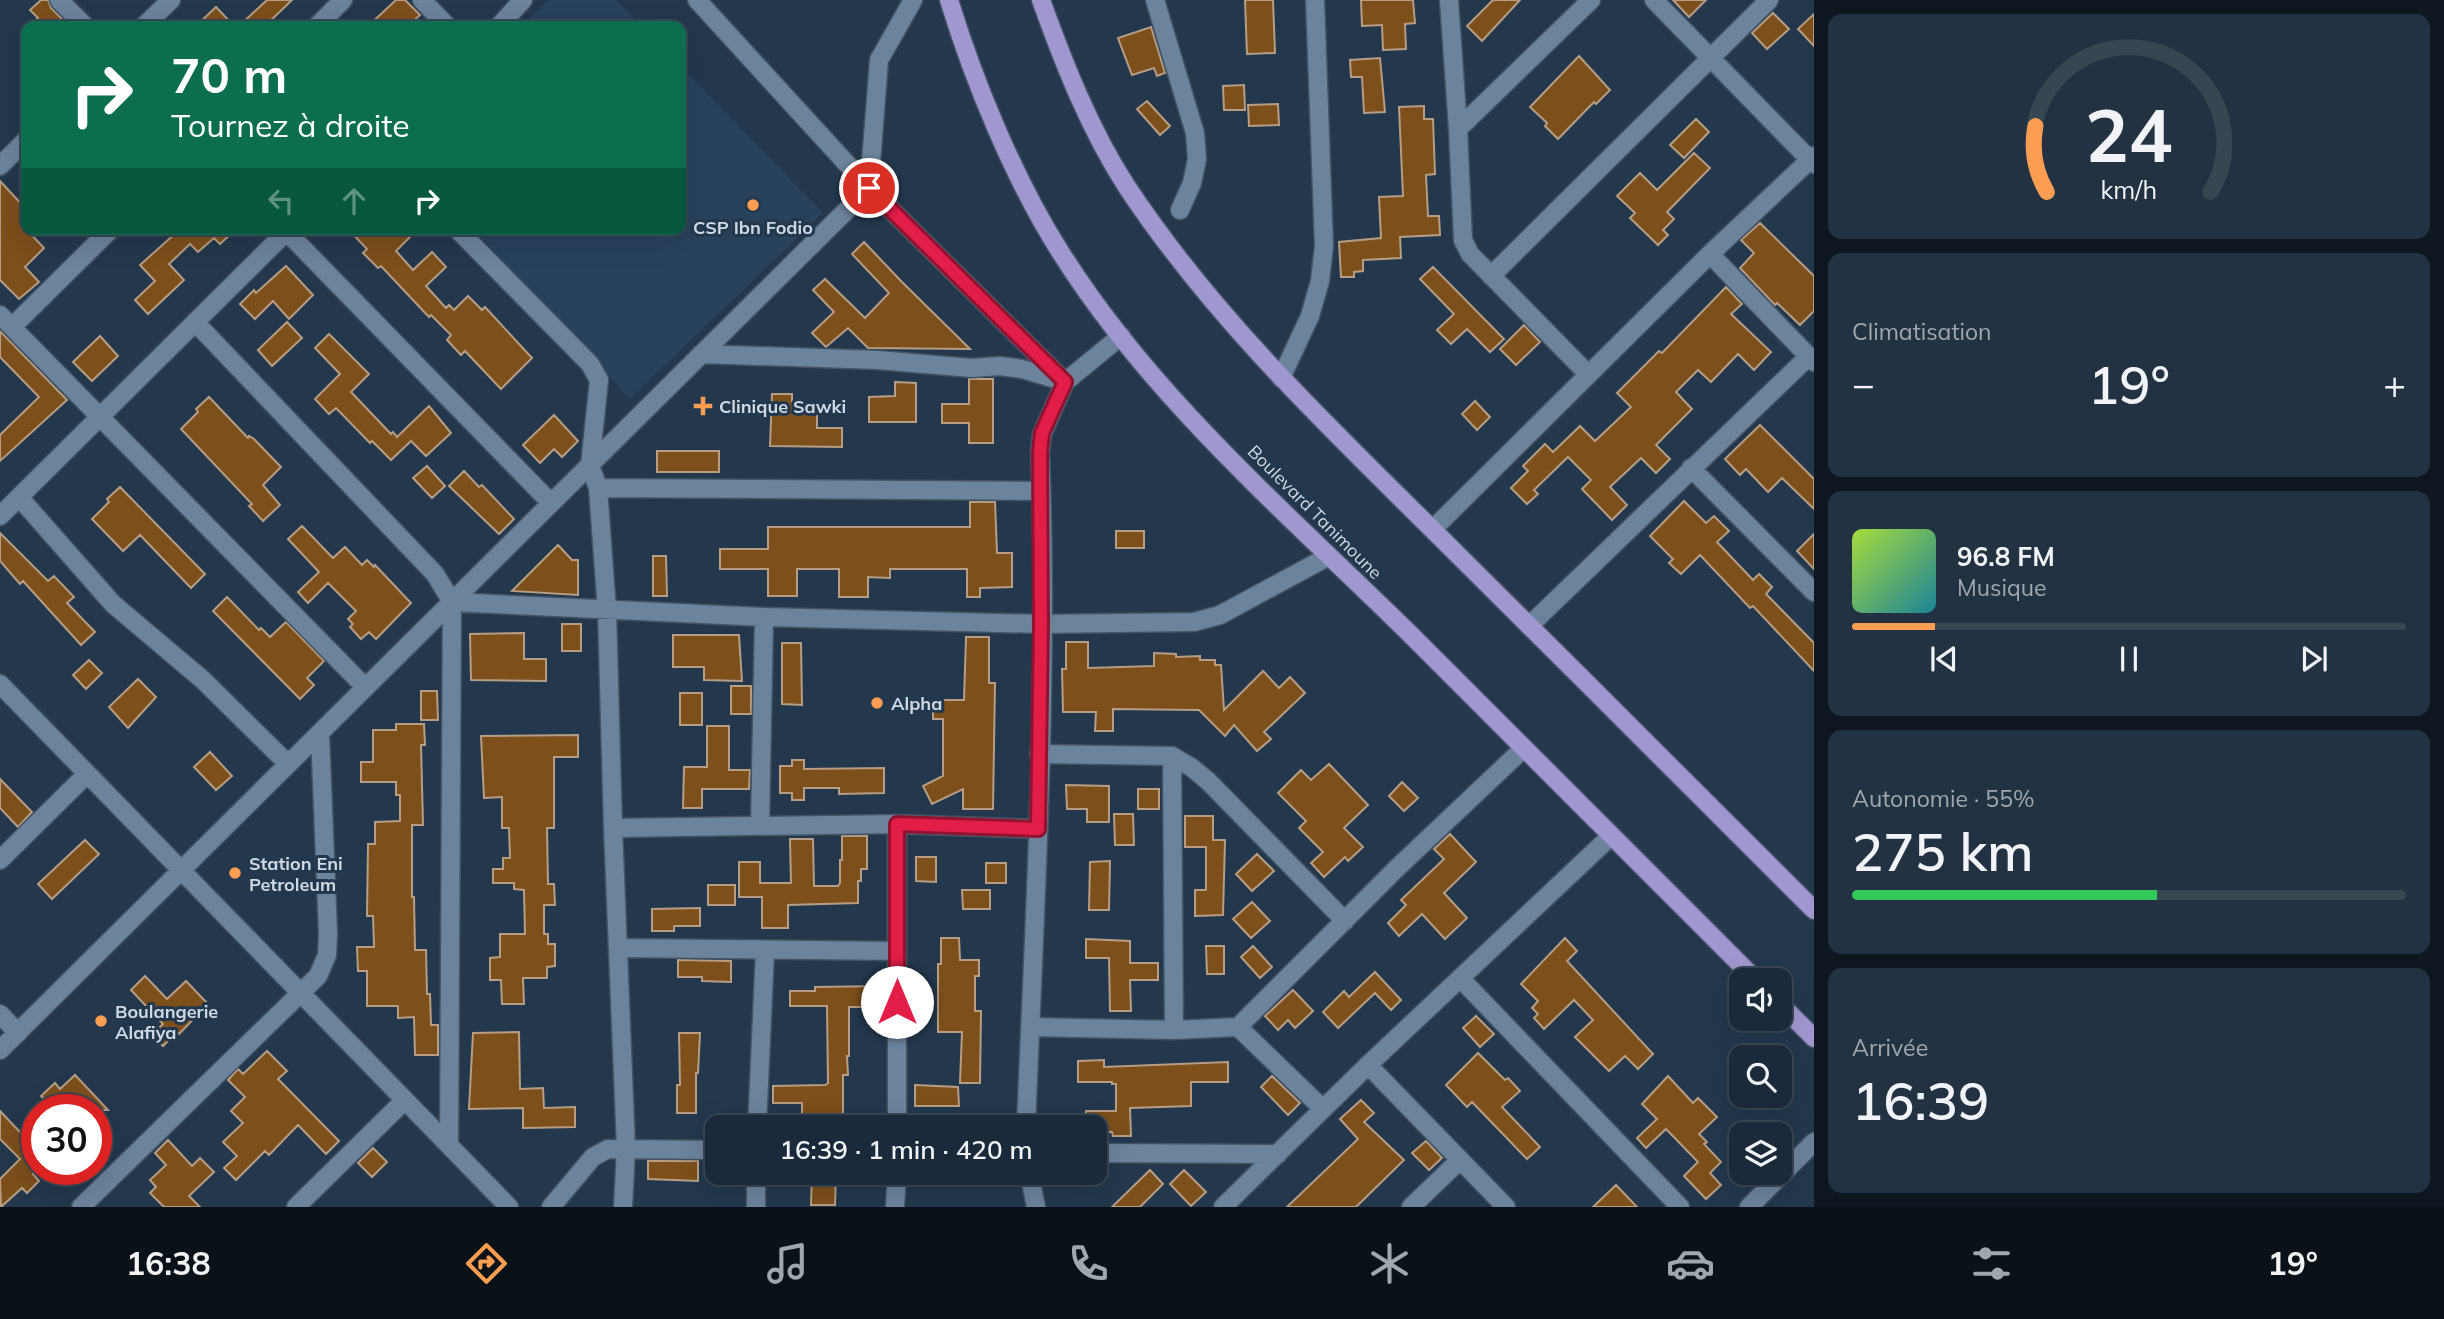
<!DOCTYPE html>
<html lang="fr">
<meta charset="utf-8">
<style>
:root{--surface:#1a2a3a;--page:#233242;--text:#f1f3f6;--muted:#9fa7af;--line:#384654;--accent:#fb9e51}
body{margin:0;font-family:Mulish,sans-serif;background:var(--page);color:var(--text);height:100vh;display:flex;flex-direction:column;font-size:26px;white-space:nowrap}
*{box-sizing:border-box;margin:0}
p{font-size:23px;color:var(--muted)}
.icon{flex:none;width:38px;height:38px;fill:none;stroke:currentColor;stroke-width:2;stroke-linecap:round;stroke-linejoin:round}
.map{position:relative;flex:1;overflow:hidden}
.details{display:flex;flex-direction:column;gap:14px;padding:14px;background:#0e1720;width:630px}
.details>*{flex:none}
.top-card{position:absolute;left:21px;top:21px;width:665px;height:214px;border-radius:14px;box-shadow:0 7px 28px #0002,0 0 0 2px var(--line);background:#0b6e4f;color:#fff;overflow:hidden}
.controls{position:absolute;left:1729px;top:968px;display:grid;gap:14px}
.controls a{display:grid;place-items:center;width:63px;height:63px;border-radius:14px;background:var(--surface);box-shadow:0 7px 28px #0002,0 0 0 2px var(--line);font-size:35px}
.speed{position:absolute;left:21px;top:1094px;display:flex;gap:14px;font-size:35px;font-weight:700;text-align:center}
.speed>*{display:grid;place-content:center;width:91px;height:91px;border-radius:50%;background:var(--surface);box-shadow:0 7px 28px #0002,0 0 0 2px var(--line);line-height:1}
.speed .limit{border:10px solid #d22;background:#fff;color:#111}
.pin{position:absolute;display:grid;place-items:center;width:60px;height:60px;color:#fff;margin:-30px;border:4px solid #fff;border-radius:50%;box-shadow:0 2px 7px #0007}
.me{position:absolute;width:77px;margin:-38px;rotate:0deg;stroke-linejoin:round;filter:drop-shadow(0 0 5px #0008)}
.turn{display:flex;align-items:center;gap:24px;height:147px;padding:0 35px;font-size:32px}
.turn .icon{width:91px;height:91px;stroke-width:2.5}
.turn b{display:block;font-size:49px;line-height:60px}
.lanes{display:flex;align-items:center;height:66px;padding:0 35px;background:#0003;justify-content:center;gap:35px;direction:ltr}
.lanes .off{opacity:.35}
.big{font-size:52px;font-weight:600;line-height:1.1}
.details .tile{flex:1;display:flex;flex-direction:column;justify-content:center;gap:10px;min-width:0;padding:0 24px;border-radius:14px;background:var(--page)}
.details .dial{align-items:center;gap:0}
.dial svg{height:182px;overflow:visible;fill:none;stroke:var(--line);stroke-width:7;stroke-linecap:round;text-anchor:middle}
.dial text{fill:var(--text);stroke:none}
.song{display:flex;align-items:center;gap:21px}
.cover{width:84px;height:84px;border-radius:10px;background:linear-gradient(135deg,hsl(80 70% 55%),hsl(190 70% 35%))}
.played{height:7px;border-radius:4px;background:linear-gradient(90deg,var(--accent) 15%,var(--line) 15%)}
.keys{display:flex;justify-content:space-around;direction:ltr}
.heat{display:flex;justify-content:space-between;align-items:center;font-size:38px;direction:ltr}
.charge{height:10px;border-radius:5px;background:linear-gradient(90deg,#34c759 55%,var(--line) 0)}
.trip{position:absolute;left:705px;top:1115px;width:402px;height:70px;border-radius:14px;background:var(--surface);box-shadow:0 7px 28px #0002,0 0 0 2px var(--line);font-weight:600;line-height:70px;text-align:center}
.menu{display:flex;height:112px;justify-content:space-around;align-items:center;background:#0a1117;color:var(--muted)}
.menu .icon{width:49px;height:49px}
.menu .on{color:var(--accent)}
.menu b{font-size:32px;color:var(--text)}
main{display:flex;flex:1;min-height:0}
.map>svg:first-child{display:block}
</style>
<main>
<div class="map">
<svg width="1814" height="1207" viewBox="0 0 1814 1207">
<rect width="100%" height="100%" fill="#23384d"/>
<path fill="#28425c" d="M548,0H616L642,26H522Z
M681,66L823,213L630,399L474,229H681Z"/>
<path fill="#7c4f1b" stroke="#b69d84" stroke-width="2" d="M41,0H48L51,8L69,26H29L38,18L30,10Z
M267,0H292L265,26H239Z
M396,0H405L420,15L408,26H368Z
M1245,0H1273L1275,53L1247,54Z
M1361,0H1413L1415,23L1405,24L1406,49L1383,50L1382,25L1362,26Z
M1493,0H1520L1482,41L1467,26Z
M1673,0H1706L1689,17Z
M216,7L234,26H196Z
M1773,13L1789,29L1767,49L1752,33Z
M1814,14V46L1798,29Z
M1151,27L1165,73L1157,76L1154,68L1132,75L1118,38Z
M1579,56L1610,90L1596,104L1594,102L1558,139L1545,126L1547,123L1530,107Z
M1380,58L1385,112L1364,113L1362,77H1351L1350,60Z
M1244,85L1245,110H1224L1223,86Z
M1147,101L1170,126L1160,135L1137,109Z
M1278,104L1279,125L1249,126L1248,105Z
M1424,106V119H1433L1435,174L1426,175L1428,216H1439L1440,235L1400,237L1401,258L1363,260V271L1354,272V277H1341L1339,242L1381,238L1379,197L1403,196L1399,107Z
M1696,119L1709,132L1684,158L1670,145Z
M1694,153L1710,168L1667,212L1674,219L1663,230L1668,235L1658,245L1630,218L1635,213L1617,196L1640,173L1657,190Z
M0,181L26,209V229L44,248L25,267L39,282L19,299L0,280Z
M1760,223L1814,276V311L1800,325L1777,303L1775,305L1740,268L1754,253L1741,240Z
M176,229H236L220,244L214,238L198,252L190,244L169,264L184,280L148,314L135,300L155,281L140,265L178,231Z
M348,229H418L396,251L413,270L432,252L446,267L426,286L446,308L449,305L454,310L468,296L482,310L485,307L532,358L501,389L465,351L461,355L447,340L451,335L431,315L429,317L381,266L378,268L363,253L367,249Z
M864,242L901,281L970,349L868,348L848,328L826,347L812,333L834,312L813,290L825,279L865,318L889,293L852,254Z
M286,266L313,295L289,319L273,301L255,319L240,304L254,290L256,293Z
M1433,267L1504,339L1490,352L1467,329L1451,344L1437,330L1454,314L1420,279Z
M1726,287L1742,304L1731,314L1771,352L1754,370L1738,354L1711,382L1698,370L1676,392L1692,409L1656,445L1670,459L1656,473L1641,458L1610,487L1627,505L1612,520L1582,489L1591,480L1568,457L1534,490L1538,494L1527,504L1511,488L1528,471L1523,466L1545,444L1553,452L1580,426L1595,441L1631,407L1617,393L1659,351L1662,353Z
M287,322L302,338L272,366L258,350Z
M1524,325L1540,342L1516,365L1500,349Z
M0,331L67,400L0,461V435L39,397L0,357Z
M329,334L369,374L351,392L391,434L393,432L397,437L429,406L451,433L426,456L411,441L391,460L372,441L370,443L336,408L329,414L315,399L340,374L315,348Z
M100,336L118,356L92,381L73,362Z
M969,379H993V443H969V423H942V404H969Z
M895,382L916,383V422H869V397L895,396Z
M772,394H792V405H817V428H842V447L770,446Z
M209,397L248,438L249,436L254,439L281,467L263,485L280,505L263,521L249,506L252,504L181,429L198,412L196,409Z
M1475,401L1490,417L1477,430L1462,414Z
M554,415L578,441L562,457L554,449L540,463L523,445Z
M1760,425L1814,479V509L1782,478L1768,492L1746,469L1740,475L1725,459Z
M657,451H719V472H657Z
M427,466L445,486L432,498L413,478Z
M464,471L479,487L482,485L514,519L499,534L449,486Z
M120,487L205,574L191,588L140,535L123,551L92,519L109,502L107,499Z
M1684,501L1706,523L1714,516L1729,531L1717,542L1753,580L1759,574L1772,587L1766,594L1814,643V671L1753,606L1750,608L1700,555L1681,574L1669,563L1673,559L1650,536Z
M970,502H995L997,553H1012V587L980,588V597H967V569H890V578L868,577V597H839V569H797V596H768V569H720V549H768V527H970Z
M302,526L333,558L345,547L362,565L367,560L374,567L375,565L411,603L376,639L369,632L361,639L350,627L353,624L348,619L356,611L328,583L308,603L298,592L319,572L288,539Z
M1116,531H1144V548H1116Z
M0,533L48,581L54,576L74,597L67,603L95,632L81,645L23,581L20,584L0,561Z
M1814,534V569L1797,551Z
M558,545L572,560H578V595L512,591Z
M653,556H666L667,596H653Z
M227,597L259,630L261,628L270,637L286,622L324,661L307,678L314,685L300,699L213,611Z
M562,624H581V651H562Z
M524,633V659H546V681L471,680L470,634Z
M673,635H739L742,681L704,680V667H673Z
M966,637H989V683H995L993,809H963V789L932,804L923,786L943,776V719H933V700H964Z
M1066,642H1088V668L1154,666V653L1176,654V657L1200,656V660H1215V665H1221L1224,710L1263,671L1279,688L1290,677L1305,693L1264,732L1271,739L1257,751L1234,725L1225,736L1199,710L1113,709V731H1095L1096,712H1063L1062,669H1066Z
M782,643H801L802,705L782,704Z
M89,660L102,673L86,689L73,675Z
M138,679L156,697L128,728L109,707Z
M731,686H751V714H731Z
M421,691H437L438,720H421Z
M680,693H702V725H680Z
M396,724H424L425,745H421L423,825H412V897H414L415,950H426L427,994H430L431,1025H438V1055H415L414,1017L398,1018V1006H367V971H358L357,947H374L373,916H367L368,844H375V822L400,821V795H396V782H361V762H373V730H396Z
M707,726H729V770H750L749,789H702V808H683L684,767H707Z
M578,735V757H554V828H547L548,884H554L555,905H544V934H548V944H555V966L547,967V978H523L524,1004H502L501,980H490V958L500,957V934H525L524,890L514,889V883H493V869H503V858H510L509,828H502V797L484,798L481,736Z
M210,752L232,776L216,790L194,767Z
M792,760H804V769L884,768V793L839,794V788H804V800H792V793H780V766H792Z
M1329,764L1368,805L1344,828L1363,847L1348,861L1345,857L1324,877L1311,863L1323,852L1299,828L1306,821L1278,793L1301,770L1311,780Z
M0,779L32,812L18,827L0,808Z
M1402,782L1418,798L1404,811L1389,796Z
M1066,785L1109,786V822H1087V809H1067Z
M1138,789H1159V809H1138Z
M1114,814H1133L1134,845H1115Z
M1185,816H1213V840H1225L1223,915L1195,916V890H1206V847H1185Z
M1450,834L1476,862L1444,893L1467,918L1445,939L1422,914L1399,936L1388,923L1406,905L1401,900L1444,859L1434,849Z
M842,836H867V869H861V881H858V903L788,905V928H762V897H739V862H760V883H791L790,839H813L814,886H838L840,883V860H842Z
M85,840L99,854L52,899L38,884Z
M1257,854L1274,871L1252,891L1236,874Z
M916,857H936V882L916,881Z
M1110,861L1109,910H1089L1090,862Z
M986,863H1006V883H986Z
M708,885H735V905H708Z
M962,890H990V909H963Z
M1252,902L1270,921L1251,938L1233,919Z
M700,908V926H674V931H652V909Z
M941,938H959L960,960H979V976H975V1011H981L980,1083H960L962,1032H938V964H941Z
M1565,938L1577,951L1567,961L1653,1054L1638,1069L1625,1056L1609,1071L1575,1037L1593,1020L1574,1000L1544,1029L1534,1018L1538,1014L1532,1008L1538,1001L1521,984Z
M1086,939L1130,941V963H1158V980H1130L1131,1011H1110L1109,958H1086Z
M1206,946H1224V974H1207Z
M1253,946L1272,967L1260,978L1241,957Z
M678,960L731,961V982L702,981V977H678Z
M1375,972L1401,1000L1391,1010L1375,993L1338,1028L1323,1012L1344,991L1349,997Z
M145,976L167,999L186,981L208,1004L179,1034L177,1032L163,1046L152,1035L163,1024L131,990Z
M883,986V1007H849V1056H847L848,1075H843V1127H824V1118H802V1103H773V1086L825,1085L828,1083L827,1006H790V991H815V987Z
M1293,990L1313,1011L1295,1028L1288,1020L1278,1030L1265,1016Z
M1476,1016L1494,1034L1480,1047L1463,1028Z
M519,1032L520,1089L543,1088L544,1108L575,1107V1127L523,1128V1108L469,1109L473,1033Z
M679,1033H700L698,1073H696V1113H677V1085H680Z
M267,1051L287,1071L278,1079L339,1141L326,1154L298,1125L269,1155L265,1151L236,1180L224,1168L237,1156L223,1142L243,1123L231,1111L245,1097L228,1080L238,1069L243,1074Z
M1478,1053L1505,1080L1508,1078L1520,1091L1502,1107L1540,1147L1527,1159L1472,1102L1467,1107L1446,1085Z
M1104,1060V1067L1228,1062V1082H1191V1106L1130,1108L1131,1136H1113L1112,1132H1096V1127H1086V1111H1116V1084H1112V1082H1078V1061Z
M75,1075L92,1093L108,1110H54L41,1096L55,1083L60,1089Z
M1272,1076L1300,1103L1288,1115L1261,1087Z
M1668,1076L1693,1103L1698,1098L1717,1117L1699,1134L1707,1142L1704,1144L1721,1162L1710,1173L1721,1185L1706,1199L1684,1176L1698,1162L1666,1129L1646,1148L1637,1138L1657,1119L1642,1104Z
M915,1085L958,1087L959,1106H915Z
M1361,1100L1374,1113L1364,1122L1404,1160L1356,1207H1287L1358,1139L1340,1119Z
M0,1111L37,1150V1170L33,1174L39,1181L27,1193L22,1188L1,1207L0,1179L20,1159L0,1139Z
M168,1140L192,1166L200,1158L214,1172L189,1196L200,1207H164L150,1193L156,1187L150,1180L166,1165L155,1153Z
M1426,1141L1442,1158L1429,1170L1412,1153Z
M373,1148L387,1162L372,1177L358,1163Z
M648,1161H698V1181L648,1179Z
M1150,1170L1163,1184L1140,1207H1112Z
M1184,1170L1206,1192L1191,1206L1170,1184Z
M812,1172H836L835,1205H811Z
M1616,1185L1637,1207H1593Z"/>
<g fill="none" stroke-linecap="round" stroke-linejoin="round">
<g stroke="#415364" stroke-width="21">
<path id="minor" d="M59,0L85,26
M422,0L447,26
M697,0L869,188L1065,382
M1155,0L1195,133L1197,159L1192,183L1180,210
M1449,0L1458,129L1463,240L1470,254L1588,374
M1654,0L1814,164
M144,26L171,0
M317,26L343,0
M499,26L523,0
M1458,129L1591,0
M0,166L26,140
M284,229L551,503
M457,229L590,364L599,380L590,465L598,488L607,611L613,828L626,1148L623,1207
M1710,254L1814,362
M1491,276L1769,0
M0,315L365,687
M195,322L435,574L452,602L449,1145
M12,327L111,229
M701,354L878,360L971,368L1000,366L1022,369L1062,381
M1281,378L1310,316L1320,281L1324,246L1315,0
M1691,468L1814,592
M598,488L1041,491
M19,497L113,604L203,680L288,764
M0,516L289,229
M1433,529L1710,254L1814,156
M452,602L764,617L1041,624L1194,622L1220,615L1329,556
M1529,626L1809,356
M0,684L509,1207
M1039,754L1172,756L1191,767L1208,781L1345,921
M1172,756L1174,1030
M897,824V1127
M760,826L764,617
M613,828L897,824L1038,829
M0,860L87,774
M618,948L897,951
M1460,978L1680,1207
M0,1014L18,1033
M1030,1027L1174,1030L1238,1027L1323,1109
M1238,1027L1397,868L1524,748
M0,1050L869,188L879,60L913,0
M1368,1065L1506,1207
M757,1127L765,951
M1026,1127C1035,902 1049,676 1040,452L1042,434L1065,382L1121,336
M1096,1153L1278,1154
M1029,1172L1036,1207
M81,1207L318,976L327,955L328,933L320,733
M296,1207L405,1100
M551,1207L593,1157L608,1149L718,1150
M756,1207V1172
M895,1207L897,1172
M1223,1207L1368,1065L1611,836
M1411,1207L1460,1160
M1749,1207L1814,1142"/>
</g>
<g stroke="#415364" stroke-width="21">
<path id="major" d="M949,0C974,82 1015,181 1061,253C1153,399 1287,513 1409,633C1525,748 1640,864 1756,980
M1041,0C1064,64 1090,130 1127,187C1219,326 1341,438 1458,555C1577,673 1695,791 1814,910
M1780,1004L1814,1038"/>
</g>
<use href="#minor" stroke="#6c839c" stroke-width="18"/>
<use href="#major" stroke="#a097d0" stroke-width="18"/>
</g>
<g fill="none" stroke-linecap="round" stroke-linejoin="round">
<g stroke="#92132f" stroke-width="18">
<path id="route" d="M869,188L1065,382L1042,433L1040,452L1041,624L1038,829L897,824V1002"/>
</g>
<use href="#route" stroke="#e11d48" stroke-width="12"/>
</g>
<g fill="#fb9e51" stroke="#23384d" stroke-width="2.5">
<circle cx="753" cy="205" r="7"/>
<path d="M699.5 395.5h7v7h7v7h-7v7h-7v-7h-7v-7h7z"/>
<circle cx="877" cy="703" r="7"/>
<circle cx="235" cy="873" r="7"/>
<circle cx="101" cy="1021" r="7"/>
</g>
<g text-anchor="middle" dominant-baseline="central" stroke-width="6" stroke-linejoin="round" paint-order="stroke">
<g font-size="18" font-weight="bold" fill="#ccd9e6" stroke="#23384d" text-anchor="start">
<text x="753" y="227" text-anchor="middle">CSP Ibn Fodio</text>
<text x="719" y="406">Clinique Sawki</text>
<text x="891" y="703">Alpha</text>
<text x="249" y="863">Station Eni<tspan x="249" dy="21">Petroleum</tspan></text>
<text x="115" y="1011">Boulangerie<tspan x="115" dy="21">Alafiya</tspan></text>
</g>
<g font-size="18" fill="#ccd9e6" stroke="#23384d">
<text transform="translate(1315 512) rotate(45)">Boulevard Tanimoune</text>
</g>
</g>
</svg>
<div class="controls">
<a><svg class="icon" aria-label="sound" viewBox="0 0 24 24"><path d="M4 9h4l5-4v14l-5-4H4zM17 9q2 3 0 6"/></svg></a>
<a><svg class="icon" aria-label="search" viewBox="0 0 24 24"><circle cx="10" cy="10" r="6"/><path d="M15 15l6 6"/></svg></a>
<a><svg class="icon" aria-label="layers" viewBox="0 0 24 24"><path d="M12 4l9 5-9 5-9-5zM3 14l9 5 9-5"/></svg></a>
</div>
<div class="speed"><div class="limit">30</div></div>
<div class="pin" style="left:869px;top:188px;background:#d93025"><svg class="icon" aria-label="arrive" viewBox="0 0 24 24"><path d="M6 21V4h12l-3 4 3 4H6"/></svg></div>
<svg class="me" style="left:897px;top:1002px" viewBox="-20 -20 40 40"><circle r="19" fill="#fff"/><path d="M0-13L10 11 0 6-10 11z" fill="#e11d48"/></svg>
<div class="trip">16:39 · 1 min · 420 m</div>
<div class="top-card">
<div class="turn"><svg class="icon" aria-label="right" viewBox="0 0 24 24"><path d="M7 20v-9h11M14 6l5 5-5 5"/></svg><div><b>70 m</b>Tournez à droite</div></div>
<div class="lanes"><svg class="icon off" aria-label="left" viewBox="0 0 24 24"><path d="M17 20v-9H6M10 6l-5 5 5 5"/></svg><svg class="icon off" aria-label="ahead" viewBox="0 0 24 24"><path d="M12 20V5M6 11l6-6 6 6"/></svg><svg class="icon" aria-label="right" viewBox="0 0 24 24"><path d="M7 20v-9h11M14 6l5 5-5 5"/></svg></div>
</div>
</div>
<section class="details">
<div class="tile dial"><svg viewBox="0 0 100 80">
<path d="M14 69A42 42 0 1 1 86 69"/>
<path d="M14 69A42 42 0 0 1 9 40" stroke="#fb9e51"/>
<text x="50" y="56" font-size="32" font-weight="700">24</text>
<text x="50" y="72" font-size="11">km/h</text>
</svg></div>
<div class="tile"><p>Climatisation</p>
<div class="heat"><a>−</a><b class="big">19°</b><a>+</a></div>
</div>
<div class="tile">
<div class="song"><i class="cover"></i><div><b>96.8 FM</b><p>Musique</p></div></div>
<div class="played"></div>
<div class="keys"><svg class="icon" aria-label="previous" viewBox="0 0 24 24"><path d="M18 5L8 12l10 7zM5 5v14"/></svg><svg class="icon" aria-label="pause" viewBox="0 0 24 24"><path d="M8 5v14M16 5v14"/></svg><svg class="icon" aria-label="next" viewBox="0 0 24 24"><path d="M6 5l10 7-10 7zM19 5v14"/></svg></div>
</div>
<div class="tile"><p>Autonomie · 55%</p><b class="big">275 km</b><div class="charge"></div></div>
<div class="tile"><p>Arrivée</p><b class="big">16:39</b></div>
</section>
</main>
<nav class="menu">
<b>16:38</b>
<svg class="icon on" aria-label="directions" viewBox="0 0 24 24"><path d="M12 3l9 9-9 9-9-9zM9 14v-3h6M13 9l2 2-2 2"/></svg>
<svg class="icon" aria-label="music" viewBox="0 0 24 24"><path d="M9 18V5l10-2v13"/><circle cx="6" cy="18" r="3"/><circle cx="16" cy="16" r="3"/></svg>
<svg class="icon" aria-label="phone" viewBox="0 0 24 24"><path d="M5 4h4l2 5-3 2q2 4 5 5l2-3 5 2v4C11 20 4 13 5 4z"/></svg>
<svg class="icon" aria-label="climate" viewBox="0 0 24 24"><path d="M12 3v18M4 7l16 10M4 17L20 7"/></svg>
<svg class="icon" aria-label="car" viewBox="0 0 24 24"><path d="M5 17H2v-5l4-1 3-4h7l3 4 3 1v5h-3M9 17h6M6 11h13"/><circle cx="7" cy="17" r="2"/><circle cx="17" cy="17" r="2"/></svg>
<svg class="icon" aria-label="filters" viewBox="0 0 24 24"><path d="M4 7h16M4 17h16"/><circle cx="9" cy="7" r="2"/><circle cx="15" cy="17" r="2"/></svg>
<b>19°</b>
</nav>
